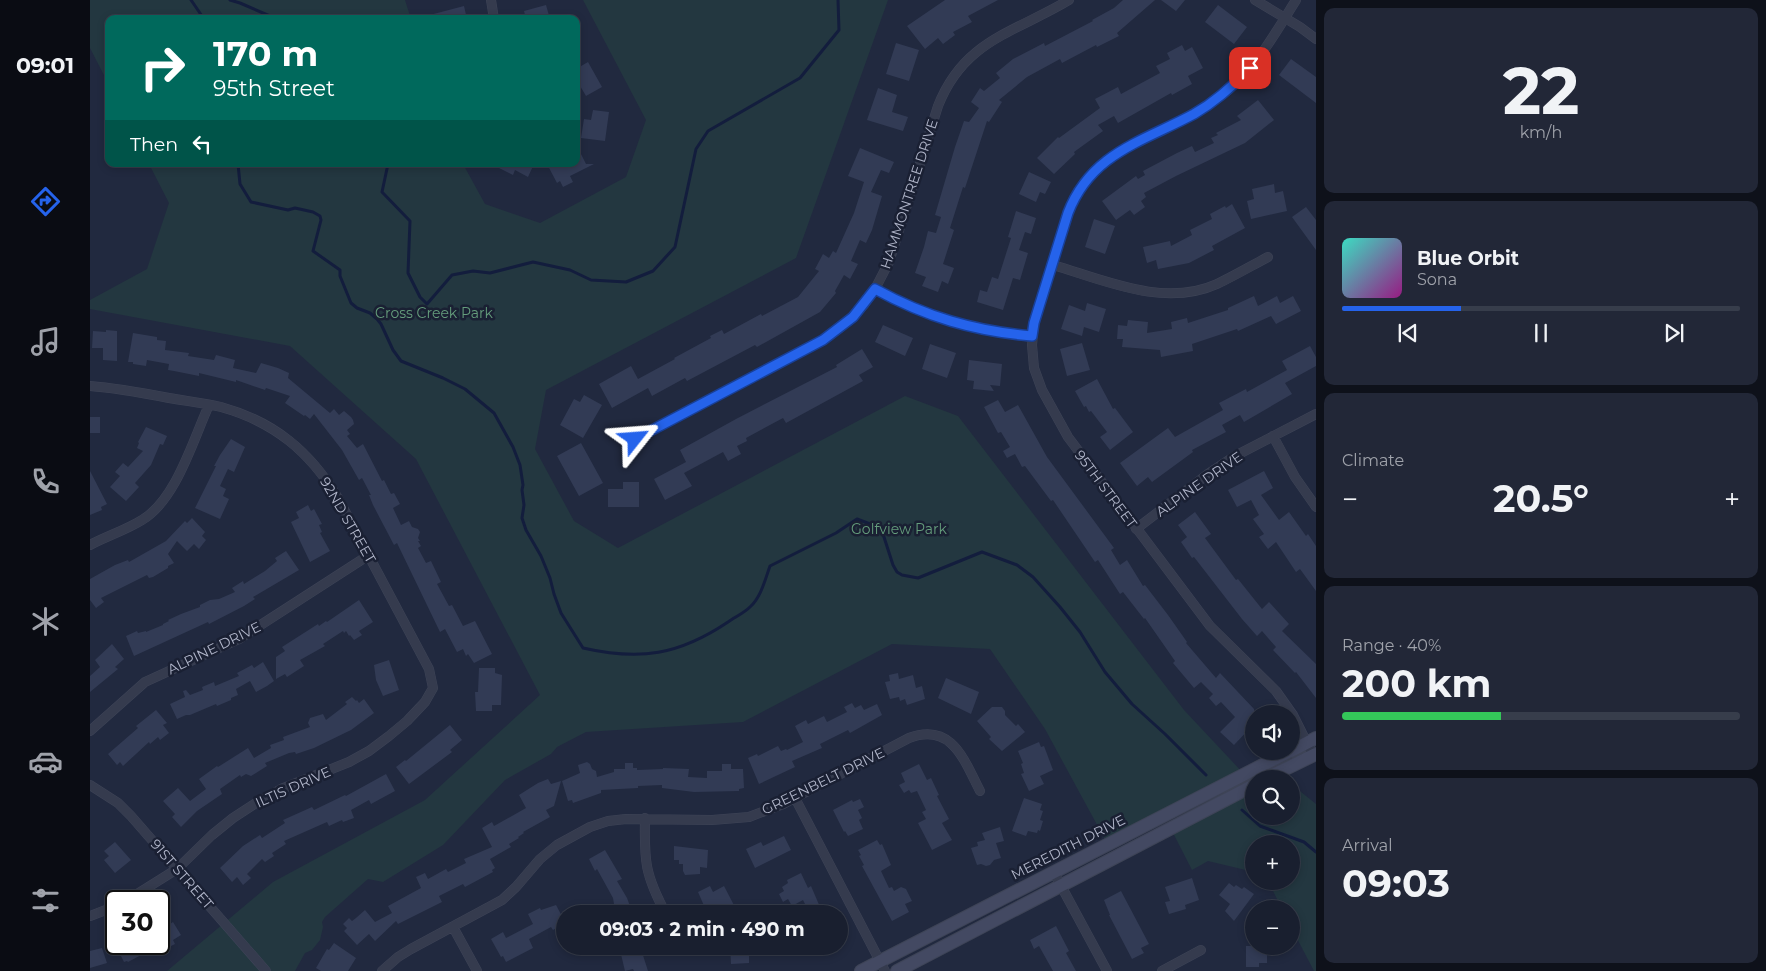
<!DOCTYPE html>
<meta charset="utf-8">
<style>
:root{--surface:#191f2f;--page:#222737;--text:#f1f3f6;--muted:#9fa2aa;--line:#373d4b;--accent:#2563eb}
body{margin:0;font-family:Montserrat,sans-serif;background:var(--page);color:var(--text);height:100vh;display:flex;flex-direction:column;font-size:19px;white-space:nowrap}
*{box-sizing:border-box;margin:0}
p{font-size:16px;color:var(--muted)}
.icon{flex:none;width:28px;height:28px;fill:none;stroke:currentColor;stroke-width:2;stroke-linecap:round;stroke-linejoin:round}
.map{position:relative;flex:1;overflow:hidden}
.drawer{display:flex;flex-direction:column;gap:8px;padding:8px;background:#0e111a;width:450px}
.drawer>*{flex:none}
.hud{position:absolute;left:15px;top:15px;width:475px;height:152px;border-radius:10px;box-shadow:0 2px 8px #0003,0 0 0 1px var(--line);background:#00695c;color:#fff;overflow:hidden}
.fabs{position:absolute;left:1155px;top:705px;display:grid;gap:10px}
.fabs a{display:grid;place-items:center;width:55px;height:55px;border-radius:50%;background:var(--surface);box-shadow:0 2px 8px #0003,0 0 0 1px var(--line);font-size:25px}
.speed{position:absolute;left:15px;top:890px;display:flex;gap:10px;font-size:25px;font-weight:700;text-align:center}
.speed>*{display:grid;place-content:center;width:65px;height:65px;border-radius:50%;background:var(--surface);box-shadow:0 2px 8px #0003,0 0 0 1px var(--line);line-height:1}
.speed .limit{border:2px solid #111;border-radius:8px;background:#fff;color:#111}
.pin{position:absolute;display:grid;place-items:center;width:42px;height:42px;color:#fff;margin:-21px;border-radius:10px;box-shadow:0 2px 8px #0006}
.me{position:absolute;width:55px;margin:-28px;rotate:62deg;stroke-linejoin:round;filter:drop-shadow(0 0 4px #0008)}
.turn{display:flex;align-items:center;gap:18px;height:105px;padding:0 25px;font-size:22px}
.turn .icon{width:65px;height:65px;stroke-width:2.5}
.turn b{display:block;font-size:35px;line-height:42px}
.then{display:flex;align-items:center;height:48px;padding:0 25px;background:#0003;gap:10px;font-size:19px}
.big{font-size:38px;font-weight:700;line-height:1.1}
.drawer .widget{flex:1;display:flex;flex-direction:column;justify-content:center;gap:8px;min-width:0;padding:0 18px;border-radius:10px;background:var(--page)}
.drawer .dial{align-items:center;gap:0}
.dial b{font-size:65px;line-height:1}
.song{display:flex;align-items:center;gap:15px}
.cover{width:60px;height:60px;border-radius:8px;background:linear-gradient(135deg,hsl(170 70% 55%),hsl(310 70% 35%))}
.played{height:5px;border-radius:2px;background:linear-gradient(90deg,var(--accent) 30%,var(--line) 30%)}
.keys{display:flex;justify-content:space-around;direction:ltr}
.heat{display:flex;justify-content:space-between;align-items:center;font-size:28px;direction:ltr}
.charge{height:8px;border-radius:4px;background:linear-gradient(90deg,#34c759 40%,var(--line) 0)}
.trip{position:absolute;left:466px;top:905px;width:292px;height:50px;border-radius:25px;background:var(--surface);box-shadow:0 2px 8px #0003,0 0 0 1px var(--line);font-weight:700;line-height:50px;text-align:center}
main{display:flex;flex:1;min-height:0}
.tab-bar{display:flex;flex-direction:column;width:90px;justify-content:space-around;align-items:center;background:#0a0c13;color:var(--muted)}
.tab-bar .icon{width:35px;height:35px}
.tab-bar .selected{color:var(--accent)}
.tab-bar b{font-size:22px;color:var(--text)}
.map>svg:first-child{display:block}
</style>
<main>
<nav class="tab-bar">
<b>09:01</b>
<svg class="icon selected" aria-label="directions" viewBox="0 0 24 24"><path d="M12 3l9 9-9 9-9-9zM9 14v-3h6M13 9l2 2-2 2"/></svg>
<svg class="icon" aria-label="music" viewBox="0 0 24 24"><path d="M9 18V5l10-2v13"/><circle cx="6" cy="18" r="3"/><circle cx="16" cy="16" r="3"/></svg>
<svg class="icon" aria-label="phone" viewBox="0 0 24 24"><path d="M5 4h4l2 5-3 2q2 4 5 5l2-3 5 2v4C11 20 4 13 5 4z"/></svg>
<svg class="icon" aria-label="climate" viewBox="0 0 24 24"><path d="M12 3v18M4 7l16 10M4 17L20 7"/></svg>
<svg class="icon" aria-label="car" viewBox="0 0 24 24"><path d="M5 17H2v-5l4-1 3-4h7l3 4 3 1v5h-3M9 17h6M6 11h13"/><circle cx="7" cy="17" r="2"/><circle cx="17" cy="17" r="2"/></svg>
<svg class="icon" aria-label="filters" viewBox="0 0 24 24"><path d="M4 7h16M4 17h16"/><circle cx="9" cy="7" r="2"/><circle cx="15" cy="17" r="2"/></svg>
</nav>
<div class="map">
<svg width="1226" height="971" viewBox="0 0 1226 971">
<rect width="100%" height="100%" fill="#21293f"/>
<path fill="#233740" d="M0,0H315L321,19H19V85L0,48Z
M493,0H798L706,258L456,390L445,449L484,521L528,548L815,396L868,416L1094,710L1154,774L1018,845L955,729L900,649L802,644L653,722L496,732L467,747L461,754L415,780L353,845L293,882L278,879L235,917L232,922L233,927L230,940L222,950L215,953L205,971H77L183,882L335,800L450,695L326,459L200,346L0,309V300L57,269L79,203L59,164H373L395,204L450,223L536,177L556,120Z
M1201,784L1226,804V971H1224L1201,927V909H1192L1178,881H1201V844H1164V872L1118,861L1102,870L1081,829L1164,785V816H1201Z"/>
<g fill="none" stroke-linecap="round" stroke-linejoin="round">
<path stroke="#131d3d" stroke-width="3" d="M101,0L114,19
M140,0L150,3L187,19
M148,164L150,184L161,202L198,210L205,208L223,212L230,216L231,220L223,251L250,270V276L261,303L267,308L280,313L287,319L291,324L303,350L311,361L353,378L375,389L404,413L423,447L430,465L433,485L432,490L434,505L432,518L436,530L451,556L460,578L464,594L471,613L493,648C550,661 589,655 638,622C645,617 654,613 660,607C671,597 675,580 680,566L746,533L767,519L788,527L793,534L803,565L807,572L812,575L828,578L892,552L927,565L943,577L970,607L990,632L1015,672L1042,704L1075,734L1116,775
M298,164L292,192L320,221L318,273L330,297L337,304L362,275L383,271L400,273L443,262L480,270L501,280L536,282L563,271L585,247L606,149L618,131L710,78L749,30L748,0
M1152,810L1170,826L1214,842L1226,852"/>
</g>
<path fill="#323b55" d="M855,0H908L878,16L882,22L863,32L865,35L853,44L848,38L835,49L817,26Z
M1033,0H1065L1027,33L1029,36L1007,47L1006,45L972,63L970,59L937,77L909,100L912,102L899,122L897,121L875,188L873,187L860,228L864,230L853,264L864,268L858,284L852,281L848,292L832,286L836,277L825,273L834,247L838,231L846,233L851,217L845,215L865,147L874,121L879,122L889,108L881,102L890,88L894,91L910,78L906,73L923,59L954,43L955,46L1003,21L1002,20L1024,8Z
M1071,0H1095L1086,11Z
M456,5L460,19H436L434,11Z
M1128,5L1157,27L1144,44L1115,22Z
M374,6L377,19H336V16Z
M806,43L829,50L819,81L796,74Z
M1092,45L1095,51L1102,47L1113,68L1098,76L1102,84L1082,95L1081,93L1028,123L1024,116L1008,125L1013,131L984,152L985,154L964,174L947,158L968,137L969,138L1010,108L1005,99L1028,87L1031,94L1070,73L1066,66L1080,59L1077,53Z
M1201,59L1226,77V103L1189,75Z
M498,62L512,87L496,96L486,79V69Z
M788,88L807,95L802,112L818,117L813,131L777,120Z
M1168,100L1184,120L1155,143L1086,176L1054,193L1056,197L1051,201L1055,207L1044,215L1040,210L1026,220L1012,201L1046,176L1048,179L1055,175L1053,171L1087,153L1102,146L1105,152L1124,143L1121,138L1128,135L1126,133L1151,120L1147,116Z
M503,110L519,112L515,141L491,138L494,119L501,120Z
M486,144L496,164H504L480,176L483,182L473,187L470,181L467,183L457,164H486Z
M770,148L804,162L799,173L791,170L781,192L792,196L782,230L776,243L770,240L761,261L768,264L760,279L754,275L745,291L746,293L730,312L667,347L665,345L597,381L595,378L562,396L558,388L522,408L509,384L541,366L548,379L585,359L584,358L621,338L620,336L632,330L634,334L671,314L672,316L708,297L729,271L725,269L733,254L739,258L743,251L746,253L764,213L774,182L758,176Z
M401,164H444L438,177L425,170L423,175Z
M939,172L961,182L955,194L950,192L946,202L929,194Z
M1184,184L1185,193L1193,191L1197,211L1161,219L1157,201L1164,199L1162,189Z
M1142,204L1155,228L1122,246L1124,250L1099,263L1068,269L1066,260L1057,263L1053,247L1080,241L1081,246L1102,235L1100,230L1122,219L1120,214L1135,206L1136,208Z
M1216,207L1226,220V250L1202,217Z
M926,211L946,218L941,234L935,232L929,250L938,253L930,280L923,278L913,310L887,302L890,290L897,292L902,277L908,279L921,238L918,237Z
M1004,219L1025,226L1015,254L995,247Z
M1164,296L1168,306L1187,296L1190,303L1203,296L1211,311L1186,324L1181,316L1148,331L1147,329L1102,344L1103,351L1071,357L1070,350L1032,347L1033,339H1027L1028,325L1037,326L1038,320L1058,322L1057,333L1082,329L1081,322L1097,318L1098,323L1138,310V308Z
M997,303L1016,309L1009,332L994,327L992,336L971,329L979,305L995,311Z
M793,325L823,338L815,356L785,342Z
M16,330L27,331V361L13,360V348H2L3,331L16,332Z
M43,333L67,337V340L76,341L75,350L99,353L98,356L124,360L126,355L145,360L143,368L166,373L171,363L188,368L199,373L198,378L240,413L244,409L249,415L254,411L261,417L263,420L264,424L257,430L260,434L257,436L267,448L273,444L292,481L294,480L301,494L304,493L310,504L303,508L311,525L319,521L322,527L328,529L330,532L328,538L330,541H328L331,546L328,548L336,563L341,561L351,582L347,584L359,606L362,605L373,626L385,621L402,654L384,663L378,654L376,656L373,649L367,652L355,629L350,632L307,543L304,545L283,505L279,495H281L272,478L269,480L252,450L224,414L220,419L215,415L214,416L195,403L200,396L176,388L175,390L146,380V382L109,373V376L84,371L78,370L79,364L57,360L56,366L43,364V362H38Z
M992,343L1000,370L977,376L970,349Z
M840,344L866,353L857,378L832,369Z
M1220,346L1226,357V366L1195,383L1202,394L1154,422L1150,415L1132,425L1136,432L1102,450L1103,452L1062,482L1058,477L1047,486L1030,463L1078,428L1085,437L1133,410L1129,403L1156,389L1157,392L1197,370L1192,361Z
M772,349L783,367L769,375L773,381L696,423L693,418L656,438L657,441L647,446L651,454L638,461L633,452L594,473L602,486L575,500L564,479L596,462L590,450L646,419L747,367L746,365Z
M879,360L912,364L910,386L900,385L904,391L883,389L884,381L877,380Z
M1007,379L1023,409L1025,408L1043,432L1020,450L1010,437L1017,432L1001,411L999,412L996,406L994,407L985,391Z
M494,395L512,405L493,438L470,425L484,399L490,402Z
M908,400L915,412L928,405L957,457L1024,548L1021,550L1030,565L1037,560L1053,586L1055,585L1078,615L1097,642L1096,643L1126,678L1130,673L1164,709V724L1144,745L1130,732L1145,717L1131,702L1126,706L1119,698L1123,694L1111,682L1104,688L1083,663L1085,661L1055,618L1054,619L1033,592L1030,594L1008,560L1005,562L963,500L961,501L935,466L932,467L925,454L917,458L913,451L920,447L911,432L908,433L894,407Z
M0,417H10V433H0Z
M56,427L77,436L73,445L70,444L61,465L45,483L49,487L36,501L20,487L30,476L25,472L33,463L38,467L53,451L47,448L49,443L48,442Z
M141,439L155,447L144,472L138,469L130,486L136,489L133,496L139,499L130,519L105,508L126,466H124L130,455Z
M491,443L513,483L489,496L467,456Z
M0,471L17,504L11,507L12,510L0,515Z
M1174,471L1183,488L1171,495L1189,520L1199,512L1216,536L1218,534L1226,546V591L1210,569L1206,572L1186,542L1178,549L1169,537L1174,534L1163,519L1169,515L1161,500L1147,507L1138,490Z
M533,482H549V507H518V489H533Z
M218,505L221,511L224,509L232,524L229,525L232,532L230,533L240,551L220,562L201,522L209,518L206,512Z
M1105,512L1121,534L1115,538L1146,580L1148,579L1172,609L1179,602L1199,624L1192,631L1226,664V698L1206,672L1205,673L1183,650L1186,647L1172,631L1167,636L1152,619L1104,557L1102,558L1091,542L1097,537L1088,525Z
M102,518L115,532L112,536L116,540L109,549L104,544L97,551L87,541L78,554L84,563L78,566V568L63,577L59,578L57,575L11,598L14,602L6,608L0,600V579L25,565L38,560L39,562L76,541L95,521L97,523Z
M196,551L209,570L163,597L165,599L154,606L119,624L118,622L44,656L36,636L47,631L48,633L56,631V632L73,625V624L79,621L78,620L91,614L110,607V605L120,600L129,599L145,592L142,588L153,581L154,584L175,571L187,561L185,558Z
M269,600L283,622L269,631L272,635L264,640L260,635L259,636L256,631L254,633L253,631L233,644L235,646L210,660L214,666L197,677L195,674L186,679V657L195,651L192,647L228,624L229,626L236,621L237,622Z
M22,644L34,659L25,667L28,669L0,692V676L10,667L5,660Z
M299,660L309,690L293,696L286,680L284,665Z
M173,662L184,681L177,686L166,692L160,681L146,689L148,695L141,698V700L127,706L126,704L100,715H96L87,719L80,704L95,697L93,691L96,690L100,695L113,690L112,687L124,682L125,686L149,676L147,673L162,665L164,668Z
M389,668H405V673L412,675L411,705H402V711H386L385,692H388Z
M808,673L809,679L823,675L826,688L832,686L835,699L817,705L815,699L810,701L809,697L800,699L795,682L800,681L799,675Z
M856,678L889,692L881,714L848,698Z
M262,697L266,701L267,700L269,703L274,699L284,713L261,730L224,748L206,754L205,752L199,753L175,763L177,766L161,776L156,774L151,777L150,775L130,789L132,794L107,811L91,827L82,817L85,814L73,801L88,788L100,801L116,789L109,779L127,766L128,767L158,748L164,758L181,748L180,745L194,740L193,737L220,727L218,723L220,718L233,714L236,720L257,704L255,702Z
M762,703L765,708L771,705L774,710L787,704L792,715L760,733L758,730L730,744L732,748L702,761L705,767L669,784L658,758L667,754L668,756L688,746L691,751L696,749L697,750L713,742L705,726L716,720L718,724L734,716L737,722L757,712L754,707Z
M902,707H912L915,711V715L926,726L928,724L935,732L912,751L899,739L901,737L887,721Z
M66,710L77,723L73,725L79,733L70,740L68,737L60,744L59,742L33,766L30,762L27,765L18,754L48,728L46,726Z
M360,725L372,740L360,750L362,752L319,784L306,767L315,760L316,761Z
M949,742L951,747L954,746L963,770L950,776L954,784L939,791L931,774L934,773L931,764L933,763L928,751Z
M497,762L500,764L502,769L506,771L507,777L524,772V769H535V763H543V768H547V770L573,769V768L599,769L598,777L617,778V771H632V764H641V769H653L654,788L649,789V791L604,792L572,788V785L548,786V788L511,790V793L483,803L482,800L478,801L472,781L490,773L488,765Z
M829,764L837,780L841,778L849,795L847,796L859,819L852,823L862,840L842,850L828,823L836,819L832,812L836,810L827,791L821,793L819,790L814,793L809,785L815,782L811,773Z
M296,774L305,791L281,804L279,800L261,810L264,818L253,822L252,820L239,826L237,822L194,841L196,844L182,853L184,856L175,862L172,859L157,874L161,878L153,885L147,877L142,882L130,868L153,846L170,835L172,838L195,823L193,820L222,807L224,810L255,795L256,796Z
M458,779L461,784L471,781L464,806L456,810L460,817L433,832L434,833L428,837L429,838L419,844L421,847L400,859L405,868L402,870L403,872L375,887L373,884L349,896L352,902L308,924L306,921L285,941L279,934L267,945L254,931L257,928L253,924L259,918L262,921L266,918L275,910L285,922L302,913L298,906L331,888L326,877L335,873L338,879L356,869L358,872L376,863L374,859L402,847L392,828L402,822L404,826L436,808L429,795L448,783Z
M934,798L952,804L950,810L953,811L950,820L953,821L950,831L948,830L947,833L938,831L936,836L922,831Z
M770,799L774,807L768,810L772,818L769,820L773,829L758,836L755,831L754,832L743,810L762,800L763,802Z
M910,827L914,841L906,843L911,858L904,860L900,865L896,866L891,864L887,865L881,848L888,846L887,842L895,840L892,833Z
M694,836L701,850L665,868L656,849L671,842L673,846Z
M787,840L790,845L792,844L801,865L791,871L799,888L802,887L804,891L811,887L816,889L822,901L815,904L819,912L802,921L772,866L774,865L769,856L771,855L768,850Z
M25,842L41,860L25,873L14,860L19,856L14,851Z
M584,846L618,850L617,868L610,867V874L595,875L593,871V864H589V860H584Z
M515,850L532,879L527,881L537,898L543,914H521L518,907L524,904L523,898L507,869L505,871L499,859Z
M711,873L718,888L721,886L733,914H720L713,900L702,906L698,899L693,902L689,894L694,891L692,887L698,883L697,880Z
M1102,878L1109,900L1095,905L1096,909L1079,914L1075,902L1080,901L1075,887Z
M1139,883L1144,887L1146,885L1152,889L1154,887L1164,894L1144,921L1135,911L1140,904L1129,895Z
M620,886L623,892L634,886L647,911L642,914H622L619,907L615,908L608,892Z
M1031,891L1059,944L1051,948L1054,953L1042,959L1019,915H1020L1014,900Z
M466,905L474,920L469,923L470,926L463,930L461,927L439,939L443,948L416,962L413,956L411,957L401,939L413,932L416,938L443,924L438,914L450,908L451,910Z
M83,922L91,935L83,940L85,944L73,950L69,943V931Z
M966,926L979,951L976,953L986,971H963L949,946L944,949L940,940Z
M244,943L266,958L258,971H231L226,968L237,949L239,950Z
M25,944H48L53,954L38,962L37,961L34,962Z
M529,946H550L558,971H544L543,969L535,971Z
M640,946H665V955L659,956V963L641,964Z
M1156,946H1175V951H1177V963H1169V967H1156Z
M12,948L17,963L0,968V951Z"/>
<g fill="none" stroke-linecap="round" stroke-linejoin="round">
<g stroke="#3e4457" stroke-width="10">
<path id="minor" d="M401,0L404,19
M1165,0L1210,27L1226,39
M1206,0C1184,35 1163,74 1128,98C1073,138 1006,143 978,213L944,323L942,345L944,368L952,390L978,437L1120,626L1186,691L1203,715L1223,755
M963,265C1014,280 1074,308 1127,284C1144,276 1161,266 1178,257
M785,289C838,318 883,330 942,337
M0,386C27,388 53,393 79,398C96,401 114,403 131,407C185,422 220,452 248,498L339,669L343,688L335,702L317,721L299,736L279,751L259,762L191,789L166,803L143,818L122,835L87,869L36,901
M1183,436L1205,477L1226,507
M545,439L733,340L750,328L774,305L785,289L799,262L848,106C874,40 924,33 979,0
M1046,529L1118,474L1145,456L1226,414
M0,545C17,536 36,530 52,520C86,500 103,440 119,405
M0,731L55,682L149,639L279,555
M0,785L28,803L41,816L176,971
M705,798L795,971
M555,818C554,861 555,875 576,914
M963,871L1017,971
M0,916L26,906
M363,927L387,971
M593,946L594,948
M292,971L308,957L321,949L412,900L426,887L450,859L467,845L500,827L518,821L536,819L622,820L659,817L693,804L819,738C862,722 874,760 890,791
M1072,971L1111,950"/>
</g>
<g stroke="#3e4457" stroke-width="14">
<path id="secondary" d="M1201,751L1226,738
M1175,779L1226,754
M771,971L1200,751
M807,971L1164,785"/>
</g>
<use href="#minor" stroke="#353b4e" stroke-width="9"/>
<use href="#secondary" stroke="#434962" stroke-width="12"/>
</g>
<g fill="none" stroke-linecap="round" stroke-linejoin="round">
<g stroke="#184099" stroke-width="12">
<path id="route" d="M545,439L733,340L763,317L785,289C836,317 884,331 942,336L944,323L978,213C1001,153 1052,142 1104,114C1125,102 1143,86 1160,68"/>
</g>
<use href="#route" stroke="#2563eb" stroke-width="9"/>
</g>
<g text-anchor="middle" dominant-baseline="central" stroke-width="5" stroke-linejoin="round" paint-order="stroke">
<g font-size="14" fill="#b1b6ca" stroke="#1a2033">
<text transform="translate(819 194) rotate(-72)">HAMMONTREE DRIVE</text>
<text transform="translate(1109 484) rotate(-35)">ALPINE DRIVE</text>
<text transform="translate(1016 489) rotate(53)">95TH STREET</text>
<text transform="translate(258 520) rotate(60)">92ND STREET</text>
<text transform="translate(124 648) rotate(-26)">ALPINE DRIVE</text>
<text transform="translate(733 781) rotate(-26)">GREENBELT DRIVE</text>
<text transform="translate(203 787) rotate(-24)">ILTIS DRIVE</text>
<text transform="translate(978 847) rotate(-27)">MEREDITH DRIVE</text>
<text transform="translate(92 874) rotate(49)">91ST STREET</text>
</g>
<g font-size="14" fill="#659d7c" stroke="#1a2033">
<text x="344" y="313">Cross Creek Park</text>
<text x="809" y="529">Golfview Park</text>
</g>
</g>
</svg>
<div class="fabs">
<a><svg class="icon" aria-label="sound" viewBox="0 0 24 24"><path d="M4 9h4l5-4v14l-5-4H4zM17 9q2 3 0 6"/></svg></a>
<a><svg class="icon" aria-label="search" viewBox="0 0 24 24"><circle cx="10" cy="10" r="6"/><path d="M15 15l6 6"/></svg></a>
<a>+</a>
<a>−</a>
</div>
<div class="speed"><div class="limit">30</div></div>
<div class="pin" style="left:1160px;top:68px;background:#d93025"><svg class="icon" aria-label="arrive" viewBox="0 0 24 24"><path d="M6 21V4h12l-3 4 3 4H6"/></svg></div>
<svg class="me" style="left:545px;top:439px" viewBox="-20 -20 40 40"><path d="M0-17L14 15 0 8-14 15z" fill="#2563eb" stroke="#fff" stroke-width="4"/></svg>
<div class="trip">09:03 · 2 min · 490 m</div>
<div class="hud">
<div class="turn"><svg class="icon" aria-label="right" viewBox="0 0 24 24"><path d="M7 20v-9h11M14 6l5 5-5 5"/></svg><div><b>170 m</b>95th Street</div></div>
<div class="then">Then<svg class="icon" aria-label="left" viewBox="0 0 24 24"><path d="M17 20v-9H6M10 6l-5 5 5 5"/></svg></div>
</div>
</div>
<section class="drawer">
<div class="widget dial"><b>22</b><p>km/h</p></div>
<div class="widget">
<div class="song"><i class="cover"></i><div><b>Blue Orbit</b><p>Sona</p></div></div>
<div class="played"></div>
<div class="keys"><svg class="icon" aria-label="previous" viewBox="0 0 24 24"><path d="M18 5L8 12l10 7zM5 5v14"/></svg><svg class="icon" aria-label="pause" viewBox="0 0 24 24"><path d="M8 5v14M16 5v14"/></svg><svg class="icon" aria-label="next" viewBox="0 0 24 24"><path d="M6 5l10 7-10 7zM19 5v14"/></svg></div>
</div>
<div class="widget"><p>Climate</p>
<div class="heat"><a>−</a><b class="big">20.5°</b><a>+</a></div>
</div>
<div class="widget"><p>Range · 40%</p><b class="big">200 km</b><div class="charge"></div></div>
<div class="widget"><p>Arrival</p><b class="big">09:03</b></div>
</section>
</main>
